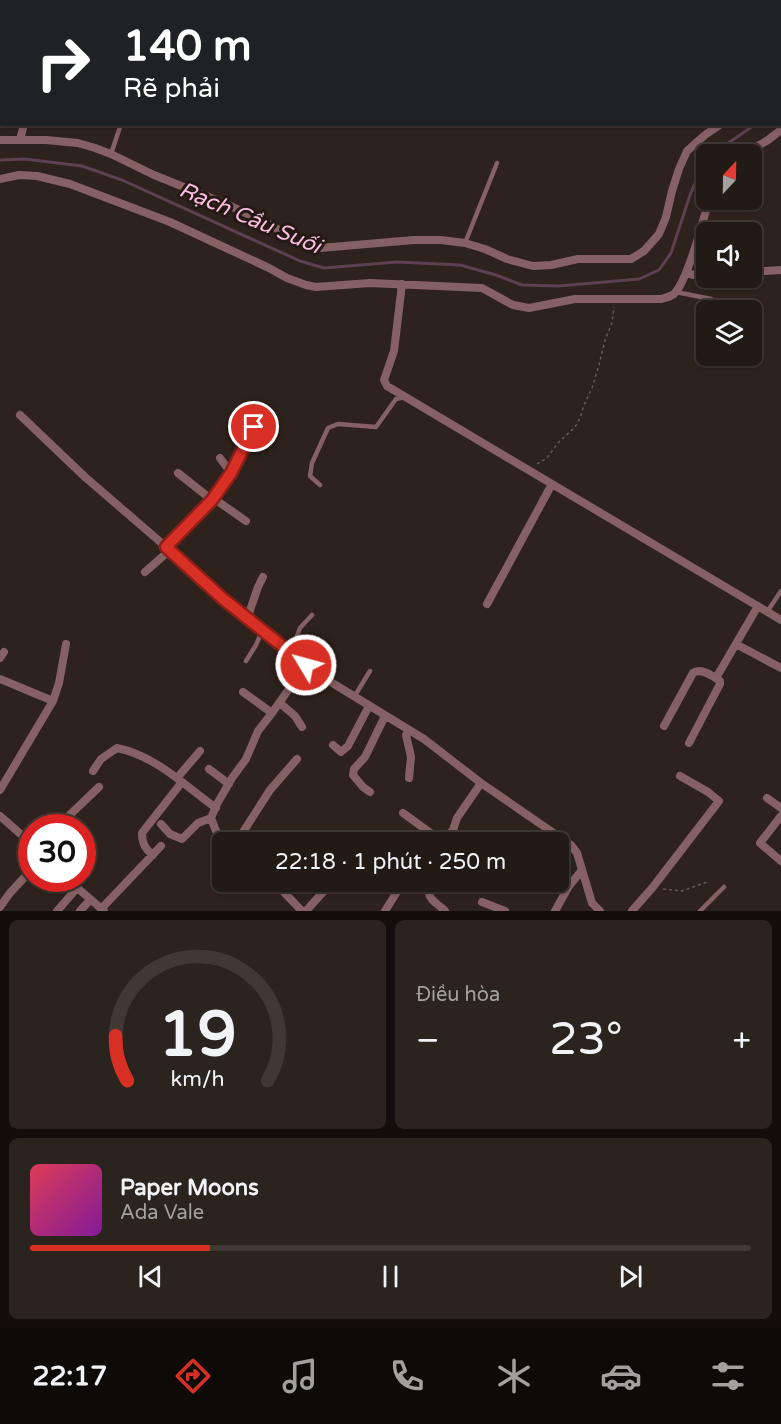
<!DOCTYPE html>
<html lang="vi">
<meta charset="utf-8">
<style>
:root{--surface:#221a15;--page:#2a231e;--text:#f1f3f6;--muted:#a2a1a0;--line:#3f3834;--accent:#d93025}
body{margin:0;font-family:"Varela Round",sans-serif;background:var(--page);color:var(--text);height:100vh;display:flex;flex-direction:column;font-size:22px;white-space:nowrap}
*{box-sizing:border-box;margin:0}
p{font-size:20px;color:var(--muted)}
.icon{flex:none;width:33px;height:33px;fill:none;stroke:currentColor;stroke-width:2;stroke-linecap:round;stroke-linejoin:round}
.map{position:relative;height:911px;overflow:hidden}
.drawer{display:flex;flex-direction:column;gap:9px;padding:9px;background:#130e0c;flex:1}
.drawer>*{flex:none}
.banner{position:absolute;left:0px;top:0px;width:782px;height:126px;box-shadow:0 2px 4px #0004,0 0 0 2px var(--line);background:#202124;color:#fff;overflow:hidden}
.needle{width:39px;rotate:22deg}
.fabs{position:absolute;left:696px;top:144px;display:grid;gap:12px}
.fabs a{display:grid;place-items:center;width:66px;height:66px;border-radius:9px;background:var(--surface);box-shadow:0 2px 4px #0004,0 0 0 2px var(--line);font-size:30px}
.speed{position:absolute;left:18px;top:814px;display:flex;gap:12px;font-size:30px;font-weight:700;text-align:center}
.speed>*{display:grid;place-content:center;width:78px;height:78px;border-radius:50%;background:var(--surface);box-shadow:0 2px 4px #0004,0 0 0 2px var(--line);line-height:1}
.speed .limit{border:9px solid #d22;background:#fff;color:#111}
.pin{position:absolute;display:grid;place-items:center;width:51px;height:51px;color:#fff;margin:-26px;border:3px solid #fff;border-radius:50%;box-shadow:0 2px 6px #0007}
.me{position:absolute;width:66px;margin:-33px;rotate:307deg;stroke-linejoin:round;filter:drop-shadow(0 0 4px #0008)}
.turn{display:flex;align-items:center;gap:21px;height:126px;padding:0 24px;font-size:27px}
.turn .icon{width:78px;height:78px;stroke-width:2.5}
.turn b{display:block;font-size:42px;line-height:51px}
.big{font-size:45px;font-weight:600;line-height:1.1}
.drawer .tile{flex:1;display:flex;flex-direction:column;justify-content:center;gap:9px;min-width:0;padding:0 21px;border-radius:9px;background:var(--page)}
.drawer .dial{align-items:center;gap:0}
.dial svg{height:156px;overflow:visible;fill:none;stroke:var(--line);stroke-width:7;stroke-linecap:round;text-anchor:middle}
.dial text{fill:var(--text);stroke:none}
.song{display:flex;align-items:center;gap:18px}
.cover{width:72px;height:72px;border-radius:9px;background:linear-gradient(135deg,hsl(350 70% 55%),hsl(290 70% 35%))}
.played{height:6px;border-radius:3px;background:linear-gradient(90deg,var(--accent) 25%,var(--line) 25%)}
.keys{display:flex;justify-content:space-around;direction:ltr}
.heat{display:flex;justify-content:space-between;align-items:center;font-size:33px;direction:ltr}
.drawer .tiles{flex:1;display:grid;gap:9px;grid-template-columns:1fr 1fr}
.tile:last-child{grid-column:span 2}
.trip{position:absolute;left:212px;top:832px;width:357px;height:60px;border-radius:9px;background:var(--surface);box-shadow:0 2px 4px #0004,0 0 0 2px var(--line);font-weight:600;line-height:60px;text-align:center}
.tab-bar{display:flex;height:96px;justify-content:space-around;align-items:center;background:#0e0a08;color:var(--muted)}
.tab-bar .icon{width:42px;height:42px}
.tab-bar .current{color:var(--accent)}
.tab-bar b{font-size:27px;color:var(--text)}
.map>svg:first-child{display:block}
</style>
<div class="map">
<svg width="781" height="911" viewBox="0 0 781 911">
<rect width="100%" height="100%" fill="#2e221c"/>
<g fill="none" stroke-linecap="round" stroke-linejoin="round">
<path stroke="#5d4051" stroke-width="3" d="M780,104H781
M715,154L721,148L756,124
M0,160L25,159L82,166L122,180L300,261L324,268L397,262L460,265L496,275L522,285L559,286L639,279L659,270L671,253L690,195L700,172L706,164"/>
<path stroke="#655a55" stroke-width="1.5" stroke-dasharray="3 3" stroke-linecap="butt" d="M537,464L547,458L558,443L575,427L580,418L584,405L592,388L599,365L605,340L612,323L614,307
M663,889L682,891L707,882"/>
<path stroke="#866163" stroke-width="4.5" d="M111,154L121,124
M465,243L497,163
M676,292L711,299
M320,485L310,476L312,463L328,428L338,424L376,427L396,399L405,397
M767,612L781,591
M290,654L300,628L312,615
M246,661L256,645L262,631
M354,697L370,671
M700,911L724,887"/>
<path stroke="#866163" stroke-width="8" d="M106,0L110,2
M415,0L417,2
M55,2L56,0
M780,80L781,79
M0,140H46L78,143L95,148L111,154L154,175L226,204L267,223L301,243L320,248L414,240H441L465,243L485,249L507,259L533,266L551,265L578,259H631L644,251L659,234L666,217L672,191L679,169L687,151L705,135L721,124
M20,140L24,124
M744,154L768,140L781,130
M0,179L19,175L37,176L70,184L170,222L269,268L287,278L306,285L316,287L370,283L482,288L513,305L529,308L575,299H661C665,298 670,297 674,294C688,280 703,220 709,200
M752,272L781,270
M686,273L694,275H706
M402,284L394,351L384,380L387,386L781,620
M20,415L85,477L172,552L222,598L286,651L334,684L424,739L481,783L571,845L577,853L592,903L600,911
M178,473L212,500
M231,473L254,427
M213,498L246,521
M166,547L212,500L231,473L220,458
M145,572L170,550
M487,604L552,484
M247,619L258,587L263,577
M736,644L781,668
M0,658L4,652
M716,678L758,606
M0,679L53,701
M243,692L272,713
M280,703L295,716L302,727
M664,726L693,673C701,667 713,676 720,681V684L689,743
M333,745L341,752L348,746L369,706
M209,769L229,784
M93,771L101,759L117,748C156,756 184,785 216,808
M177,778L200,751
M409,778L411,757L406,735L409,730
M0,790L53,701L59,683L66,644
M370,792L363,787L353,775L354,769L365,757L385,716
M767,798L781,808
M403,813L436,837L443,839L446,837L453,830L457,818L481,783
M0,816L32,844
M781,816L760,843L781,861
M161,824L170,834L182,839L198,823L211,818
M56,828L99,787
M228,843L216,831L211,818L217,804L232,778L246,759L258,731L272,713L306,665
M236,843L270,790L297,759
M546,843L553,833
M153,855C145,849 142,843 142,833L182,782
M67,879L104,911
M274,882L302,911
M429,894C431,902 440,905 445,911
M482,902L505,911
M0,907L10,893L32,869
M101,909L161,846
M57,911L77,888
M80,911L90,900
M306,911L332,882
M385,911L403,882
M555,911L569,886L582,870
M632,911L653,887L719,801L708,792L680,776"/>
</g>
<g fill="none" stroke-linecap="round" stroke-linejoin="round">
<g stroke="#8d1f18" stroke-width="15">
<path id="route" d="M254,427L231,473L212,500L166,547L222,598L306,665"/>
</g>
<use href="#route" stroke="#d93025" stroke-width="10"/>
</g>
<g text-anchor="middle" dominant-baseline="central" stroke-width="6" stroke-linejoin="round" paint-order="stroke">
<g font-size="22" font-style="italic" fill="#fabee2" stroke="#241913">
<text transform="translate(250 218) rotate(23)">Rạch Cầu Suối</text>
</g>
</g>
</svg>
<div class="fabs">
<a><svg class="needle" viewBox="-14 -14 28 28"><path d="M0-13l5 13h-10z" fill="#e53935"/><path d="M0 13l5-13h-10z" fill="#a2a1a0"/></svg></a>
<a><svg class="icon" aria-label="sound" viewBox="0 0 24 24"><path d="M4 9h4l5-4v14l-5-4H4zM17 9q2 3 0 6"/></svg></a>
<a><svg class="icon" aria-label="layers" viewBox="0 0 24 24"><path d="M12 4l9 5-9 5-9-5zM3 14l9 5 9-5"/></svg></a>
</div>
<div class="speed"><div class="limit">30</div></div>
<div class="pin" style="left:254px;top:427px;background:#d93025"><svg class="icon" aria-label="arrive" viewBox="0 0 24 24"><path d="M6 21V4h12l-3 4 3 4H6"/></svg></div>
<svg class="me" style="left:306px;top:665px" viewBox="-20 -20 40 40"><circle r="17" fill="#d93025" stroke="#fff" stroke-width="3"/><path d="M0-11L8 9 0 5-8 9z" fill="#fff"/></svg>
<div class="trip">22:18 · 1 phút · 250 m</div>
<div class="banner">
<div class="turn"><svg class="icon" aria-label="right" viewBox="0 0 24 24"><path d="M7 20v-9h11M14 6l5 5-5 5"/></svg><div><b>140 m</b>Rẽ phải</div></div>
</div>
</div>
<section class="drawer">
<div class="tiles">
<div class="tile dial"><svg viewBox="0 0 100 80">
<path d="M14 69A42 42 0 1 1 86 69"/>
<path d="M14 69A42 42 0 0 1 8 46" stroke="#d93025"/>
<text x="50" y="56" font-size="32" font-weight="700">19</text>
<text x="50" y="72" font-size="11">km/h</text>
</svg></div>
<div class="tile"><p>Điều hòa</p>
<div class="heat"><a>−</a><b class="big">23°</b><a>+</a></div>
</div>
<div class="tile">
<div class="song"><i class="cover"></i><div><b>Paper Moons</b><p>Ada Vale</p></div></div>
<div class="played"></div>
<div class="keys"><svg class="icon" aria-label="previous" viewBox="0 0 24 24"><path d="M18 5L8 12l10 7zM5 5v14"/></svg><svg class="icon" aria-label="pause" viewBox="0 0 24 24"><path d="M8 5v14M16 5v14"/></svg><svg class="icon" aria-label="next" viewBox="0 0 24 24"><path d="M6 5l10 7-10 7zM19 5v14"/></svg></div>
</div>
</div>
</section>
<nav class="tab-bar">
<b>22:17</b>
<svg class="icon current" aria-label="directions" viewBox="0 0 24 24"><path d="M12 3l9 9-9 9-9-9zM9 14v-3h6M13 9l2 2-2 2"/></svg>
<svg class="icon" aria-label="music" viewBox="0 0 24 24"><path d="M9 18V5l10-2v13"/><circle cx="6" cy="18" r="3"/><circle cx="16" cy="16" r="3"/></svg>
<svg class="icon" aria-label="phone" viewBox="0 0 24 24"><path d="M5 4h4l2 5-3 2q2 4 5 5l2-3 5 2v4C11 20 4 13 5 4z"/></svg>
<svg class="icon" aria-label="climate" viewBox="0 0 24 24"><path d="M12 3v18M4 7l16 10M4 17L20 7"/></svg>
<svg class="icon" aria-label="car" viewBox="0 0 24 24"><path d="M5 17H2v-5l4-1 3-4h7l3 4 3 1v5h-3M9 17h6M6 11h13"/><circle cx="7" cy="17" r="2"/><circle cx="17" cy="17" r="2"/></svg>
<svg class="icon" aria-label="filters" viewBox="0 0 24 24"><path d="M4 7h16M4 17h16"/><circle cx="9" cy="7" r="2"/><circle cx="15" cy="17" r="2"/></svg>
</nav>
